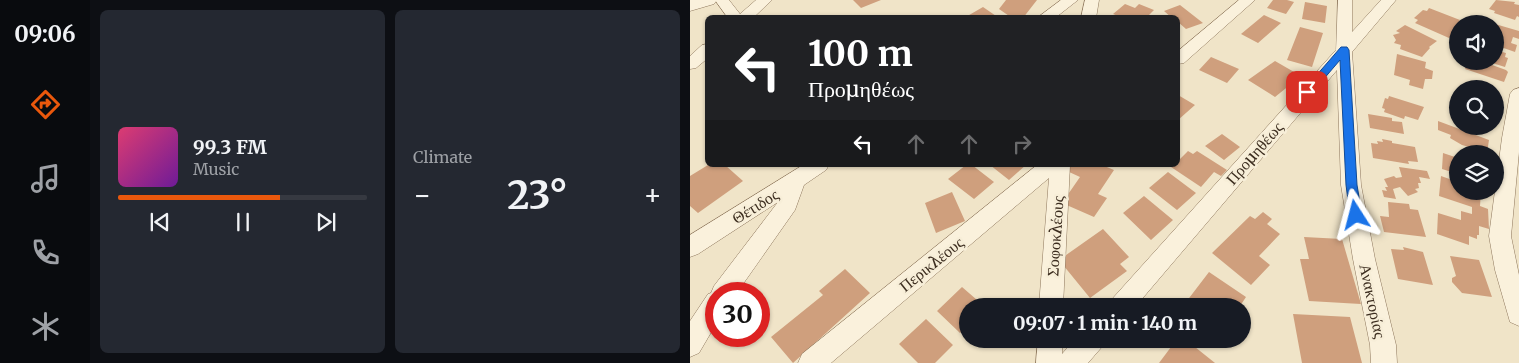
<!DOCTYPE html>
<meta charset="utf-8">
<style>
:root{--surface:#171b24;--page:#242831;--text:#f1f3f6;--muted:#9ea1a6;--line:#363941;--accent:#ea580c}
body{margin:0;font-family:Merriweather,serif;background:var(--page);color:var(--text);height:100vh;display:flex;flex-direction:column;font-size:19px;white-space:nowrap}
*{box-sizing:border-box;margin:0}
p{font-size:16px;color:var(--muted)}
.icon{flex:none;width:28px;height:28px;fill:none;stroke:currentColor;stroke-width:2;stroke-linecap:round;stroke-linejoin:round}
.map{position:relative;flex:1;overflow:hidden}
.panel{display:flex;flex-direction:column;gap:10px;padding:10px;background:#0d0f14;width:600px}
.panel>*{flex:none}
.top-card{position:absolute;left:15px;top:15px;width:475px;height:152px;border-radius:8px;box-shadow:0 1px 4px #0004;background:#202124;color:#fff;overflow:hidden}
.controls{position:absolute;left:759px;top:15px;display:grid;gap:10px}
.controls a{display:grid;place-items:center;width:55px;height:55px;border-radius:50%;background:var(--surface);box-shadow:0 1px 4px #0004;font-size:25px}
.speed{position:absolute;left:15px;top:282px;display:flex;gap:10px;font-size:25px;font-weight:700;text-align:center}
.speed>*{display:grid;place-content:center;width:65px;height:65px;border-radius:50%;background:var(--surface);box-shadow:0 1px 4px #0004;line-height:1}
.speed .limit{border:8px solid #d22;background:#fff;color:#111}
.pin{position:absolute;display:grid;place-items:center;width:42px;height:42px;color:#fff;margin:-21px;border-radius:10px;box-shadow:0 2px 8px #0006}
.me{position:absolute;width:55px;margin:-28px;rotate:351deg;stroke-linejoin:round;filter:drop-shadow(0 0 4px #0008)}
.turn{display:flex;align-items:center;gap:18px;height:105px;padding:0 20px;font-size:22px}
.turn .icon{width:65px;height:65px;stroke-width:2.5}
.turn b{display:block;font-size:35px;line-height:42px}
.lanes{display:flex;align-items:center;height:48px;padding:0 20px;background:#0003;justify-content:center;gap:25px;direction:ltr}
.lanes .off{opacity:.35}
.big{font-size:38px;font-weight:700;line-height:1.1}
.panel .widget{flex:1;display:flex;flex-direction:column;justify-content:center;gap:8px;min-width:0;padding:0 18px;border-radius:8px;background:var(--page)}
.song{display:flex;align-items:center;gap:15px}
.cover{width:60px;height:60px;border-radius:8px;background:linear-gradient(135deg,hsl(340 70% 55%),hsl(280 70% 35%))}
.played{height:5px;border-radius:2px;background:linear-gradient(90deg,var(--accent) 65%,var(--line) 65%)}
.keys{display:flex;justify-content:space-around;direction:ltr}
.heat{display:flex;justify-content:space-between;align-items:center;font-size:28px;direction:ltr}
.panel .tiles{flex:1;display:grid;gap:10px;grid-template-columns:repeat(2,1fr)}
.trip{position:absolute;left:269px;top:298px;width:292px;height:50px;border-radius:25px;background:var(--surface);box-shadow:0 1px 4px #0004;font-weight:700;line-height:50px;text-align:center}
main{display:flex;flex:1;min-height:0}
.tab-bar{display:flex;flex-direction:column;width:90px;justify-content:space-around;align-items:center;background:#090b0e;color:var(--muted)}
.tab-bar .icon{width:35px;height:35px}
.tab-bar .on{color:var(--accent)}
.tab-bar b{font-size:22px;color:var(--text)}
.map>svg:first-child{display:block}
</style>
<main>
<nav class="tab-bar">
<b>09:06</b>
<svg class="icon on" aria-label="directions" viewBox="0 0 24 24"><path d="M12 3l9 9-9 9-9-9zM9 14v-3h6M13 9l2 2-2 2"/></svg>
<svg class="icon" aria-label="music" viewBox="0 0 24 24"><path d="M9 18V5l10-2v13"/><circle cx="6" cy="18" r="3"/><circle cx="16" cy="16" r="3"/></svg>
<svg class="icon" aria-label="phone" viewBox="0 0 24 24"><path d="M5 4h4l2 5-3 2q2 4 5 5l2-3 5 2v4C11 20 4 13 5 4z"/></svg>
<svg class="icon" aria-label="climate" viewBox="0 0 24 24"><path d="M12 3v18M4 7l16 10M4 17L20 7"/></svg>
</nav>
<section class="panel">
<div class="tiles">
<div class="widget">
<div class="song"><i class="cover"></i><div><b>99.3 FM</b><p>Music</p></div></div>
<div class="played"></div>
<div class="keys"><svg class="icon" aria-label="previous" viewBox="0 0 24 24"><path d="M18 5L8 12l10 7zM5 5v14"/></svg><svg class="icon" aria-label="pause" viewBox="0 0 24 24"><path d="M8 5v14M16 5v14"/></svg><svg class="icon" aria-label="next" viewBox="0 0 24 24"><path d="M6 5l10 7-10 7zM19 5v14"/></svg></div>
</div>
<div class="widget"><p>Climate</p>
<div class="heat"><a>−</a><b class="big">23°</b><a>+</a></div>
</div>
</div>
</section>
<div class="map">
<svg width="829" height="363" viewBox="0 0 829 363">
<rect width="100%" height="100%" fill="#f0e4c8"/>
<path fill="#cf9f7d" d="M163,0H191L171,8Z
M316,0H347L333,18H322L309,9Z
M583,0H597L604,2L596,14L577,8Z
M806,0L825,2L824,4L829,5V17L827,16L825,20L804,13L805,11L799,9Z
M615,2L637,6L635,23L612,19Z
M435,4L445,8L449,4L464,10L456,18H433L423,14Z
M490,5L513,23L496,29L488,22V18H482L474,11Z
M293,7L309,18H274Z
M739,8L770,20L769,21L774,24H768V27L759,38L725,23L728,20L724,18L733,10L737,11Z
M574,15L591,23L568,43L551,34Z
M805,24L829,31V39L823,37L821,43L827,45L825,52L805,45Z
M715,25L747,41L739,47L740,48L732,57L710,49L711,45L704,43L706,40L703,35L710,33L706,31Z
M610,27L633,33L622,67L597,60Z
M805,50L816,53L815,57L818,58L815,67L799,62L805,61Z
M707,54L736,62L735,68L743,71L742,79H735L733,89L719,85L720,80L704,75Z
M521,57L549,69L537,83L509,70Z
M585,61L611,76L585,97L558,80Z
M779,61H791L816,70L818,72L814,82L775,69Z
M488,95L505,105L488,120Z
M699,96L734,107L728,120L715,116L714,119L694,112L695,109L692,108L695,98L698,99Z
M678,114L702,118V121L712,122L714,134L680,128Z
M748,121L799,140L797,153L793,151L792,154L779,149V147L772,145L760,138L761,135L748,130Z
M532,134L550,147L534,160L515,146Z
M692,139L702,141V143L725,147L728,162L718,161L719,164L683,158L681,143L688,144L687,141L693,142Z
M498,151L503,154L507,151L537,170L531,176L524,172L511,187L481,167L488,165V161Z
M753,153L768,158V174L752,169Z
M18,165H35L53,181L8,213L0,206V176Z
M276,165H282L304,182L284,199L258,179Z
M300,165H336L319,180Z
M381,165H412L424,170L408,194L417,198L404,217L372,203L390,177L377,171Z
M709,167L737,171L740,179L729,177L731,183H728L729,188L725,189L728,192L718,196L710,187L703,189L706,199L694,197L692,190L697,191L695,187H698L694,179L704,176L706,178L712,177Z
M478,172L506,193L487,210L459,188Z
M751,176L768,182V191H791L790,206L798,209L799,229L789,226V235H787V239L779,236V245L747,234L748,213L771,220V211L782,214V207L749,196Z
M262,192L275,221L246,233L235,203Z
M454,196L483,220L461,240L433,213Z
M698,202L719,204L720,209L728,210L736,237L694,232L690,216L699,217Z
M573,212L582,219L577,224L590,234L569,256L580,265L561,285L522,253L560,216L565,219Z
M413,229L439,257L430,264L437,271L400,298L369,260Z
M614,237L652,239L671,304L619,301L610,259H619Z
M713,247L733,252L743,285L708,279L701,249L714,250Z
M760,256L789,260L802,297L772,293L762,282V278L766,276Z
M155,269L180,293L103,363L81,337L133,295L129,291Z
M519,272L556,297L550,306H493Z
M272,287L294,306H278V325L270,333L247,311Z
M603,314L660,317L672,363H612Z
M236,319L263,345L245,363H228L209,344Z
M487,339H495L525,363H469Z"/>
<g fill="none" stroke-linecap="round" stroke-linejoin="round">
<g stroke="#8d765c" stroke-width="1">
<path id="minor" d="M25,0H39L50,14L66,0H82L63,18H38Z
M371,0H388L365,18H347Z
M395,0H409L406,18H391Z
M549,0H565L494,63L488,64V51Z
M648,0H662V32L691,0H706L662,52L671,185L685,259L706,345L707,363H681L680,345L663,259L651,185L647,70L446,306H419L423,298L646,50Z
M18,44V58L6,68L0,69V56L12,45Z
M829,88V152L821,236L829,275V326L820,322L805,270L799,236L812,138L820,94L823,90Z
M113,165H139L136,170L114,185L105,210L46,294H26V324L9,353L0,357V321L18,294L21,293L24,286L88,202L8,254L0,257V235Z
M347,165H380L373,306H349L359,178L141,363H108L112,354Z
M348,339H372V354L385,339H414L411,348L398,363H346Z"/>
</g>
<g stroke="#8d765c" stroke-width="1">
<path id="tertiary" d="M0,0H27L24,4L0,11Z"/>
</g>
<use href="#minor" fill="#faf1dc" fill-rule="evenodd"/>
<use href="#tertiary" fill="#faf1dc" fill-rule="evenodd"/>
</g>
<path fill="#1a73e8" stroke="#114b97" d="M651,47H657L659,50L667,185L672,215L670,219H662L660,215L656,185L650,60L620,95H613L612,92Z"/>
<g text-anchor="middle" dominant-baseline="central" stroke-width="5" stroke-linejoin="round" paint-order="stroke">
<g font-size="16" fill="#3d2e20" stroke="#f7eed8">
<text transform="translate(564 153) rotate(-49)">Προμηθέως</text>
<text transform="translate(65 206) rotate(-32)">Θέτιδος</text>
<text transform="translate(365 236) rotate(-86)">Σοφοκλέους</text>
<text transform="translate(241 264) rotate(-39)">Περικλέους</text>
<text transform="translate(683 301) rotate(78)">Ανακτορίας</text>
</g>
</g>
</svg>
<div class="controls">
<a><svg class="icon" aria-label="sound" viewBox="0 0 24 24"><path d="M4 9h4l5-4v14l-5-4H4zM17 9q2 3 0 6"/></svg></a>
<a><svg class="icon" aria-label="search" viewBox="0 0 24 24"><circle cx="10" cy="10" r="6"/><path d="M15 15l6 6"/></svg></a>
<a><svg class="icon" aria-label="layers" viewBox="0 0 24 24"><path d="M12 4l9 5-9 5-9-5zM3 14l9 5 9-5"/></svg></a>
</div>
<div class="speed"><div class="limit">30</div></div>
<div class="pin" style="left:617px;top:92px;background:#d93025"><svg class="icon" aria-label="arrive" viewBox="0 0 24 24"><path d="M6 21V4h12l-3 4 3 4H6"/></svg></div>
<svg class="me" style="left:666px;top:215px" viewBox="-20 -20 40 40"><path d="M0-17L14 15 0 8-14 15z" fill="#1a73e8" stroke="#fff" stroke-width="4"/></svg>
<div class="trip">09:07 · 1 min · 140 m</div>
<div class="top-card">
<div class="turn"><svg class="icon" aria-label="left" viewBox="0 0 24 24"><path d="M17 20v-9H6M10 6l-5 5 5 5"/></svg><div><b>100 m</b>Προμηθέως</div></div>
<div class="lanes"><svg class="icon" aria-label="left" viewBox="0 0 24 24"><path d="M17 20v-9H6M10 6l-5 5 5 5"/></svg><svg class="icon off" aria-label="ahead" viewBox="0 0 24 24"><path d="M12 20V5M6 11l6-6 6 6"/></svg><svg class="icon off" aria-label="ahead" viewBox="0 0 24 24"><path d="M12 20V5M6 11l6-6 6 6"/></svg><svg class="icon off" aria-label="right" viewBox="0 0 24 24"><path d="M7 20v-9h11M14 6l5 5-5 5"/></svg></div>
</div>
</div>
</main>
